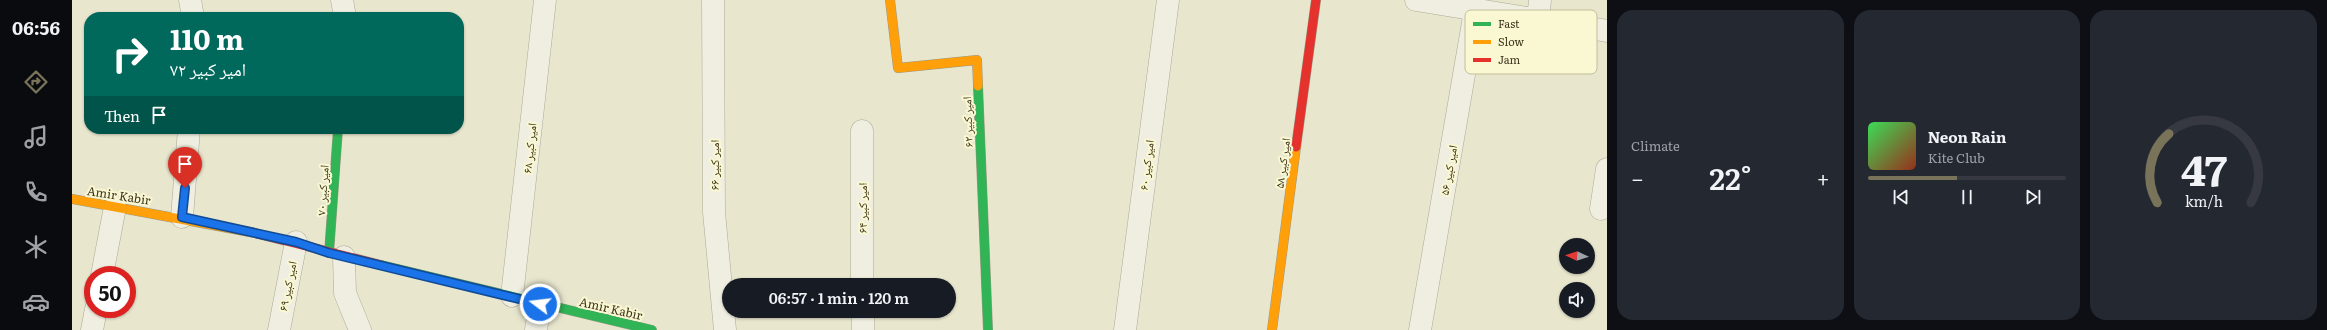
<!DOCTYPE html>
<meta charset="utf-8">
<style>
:root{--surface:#171b24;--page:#242831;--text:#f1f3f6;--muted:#9ea1a6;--line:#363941;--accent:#79735a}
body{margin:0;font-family:Literata,"Noto Naskh Arabic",serif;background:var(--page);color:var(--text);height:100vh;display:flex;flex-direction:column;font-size:15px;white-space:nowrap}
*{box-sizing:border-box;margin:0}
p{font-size:13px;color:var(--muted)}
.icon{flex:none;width:22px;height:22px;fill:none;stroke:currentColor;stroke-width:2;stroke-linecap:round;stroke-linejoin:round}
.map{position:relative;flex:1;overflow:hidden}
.panel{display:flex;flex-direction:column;gap:10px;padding:10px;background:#0d0f14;width:720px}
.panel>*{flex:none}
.hud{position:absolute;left:12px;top:12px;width:380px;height:122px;border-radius:16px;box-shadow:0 1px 3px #0004;background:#00695c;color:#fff;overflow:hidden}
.needle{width:26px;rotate:274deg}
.controls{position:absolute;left:1487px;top:238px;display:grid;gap:8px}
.controls a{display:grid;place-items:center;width:36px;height:36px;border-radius:50%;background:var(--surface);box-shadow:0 1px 3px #0004;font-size:20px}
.speed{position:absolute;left:12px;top:266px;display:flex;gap:8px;font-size:20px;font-weight:700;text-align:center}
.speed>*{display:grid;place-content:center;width:52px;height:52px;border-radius:50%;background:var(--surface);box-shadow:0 1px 3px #0004;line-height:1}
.speed .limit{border:6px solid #d22;background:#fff;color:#111}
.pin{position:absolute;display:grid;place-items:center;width:34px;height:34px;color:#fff;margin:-41px -17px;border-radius:50% 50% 50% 0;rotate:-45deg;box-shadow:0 0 4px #0007}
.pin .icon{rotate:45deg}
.me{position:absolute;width:44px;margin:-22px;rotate:285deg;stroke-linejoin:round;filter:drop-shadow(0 0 3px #0008)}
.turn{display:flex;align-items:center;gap:14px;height:84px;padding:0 20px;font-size:18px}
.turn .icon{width:52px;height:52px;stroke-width:2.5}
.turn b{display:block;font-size:28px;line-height:34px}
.then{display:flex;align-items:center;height:38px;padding:0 20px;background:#0003;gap:8px;font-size:15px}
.big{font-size:30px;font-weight:600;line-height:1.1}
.panel .widget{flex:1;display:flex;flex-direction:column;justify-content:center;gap:6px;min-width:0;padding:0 14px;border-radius:16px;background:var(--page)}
.panel .dial{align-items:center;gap:0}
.dial svg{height:104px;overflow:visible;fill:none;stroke:var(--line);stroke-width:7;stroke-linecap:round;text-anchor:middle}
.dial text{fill:var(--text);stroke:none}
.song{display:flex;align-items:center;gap:12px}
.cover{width:48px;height:48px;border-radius:6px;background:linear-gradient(135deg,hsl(130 70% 55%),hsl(10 70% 35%))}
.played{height:4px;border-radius:2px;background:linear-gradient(90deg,var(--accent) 45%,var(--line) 45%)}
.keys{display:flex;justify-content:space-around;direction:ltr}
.heat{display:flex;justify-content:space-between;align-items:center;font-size:22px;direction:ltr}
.panel .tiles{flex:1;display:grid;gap:10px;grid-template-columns:repeat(3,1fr)}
.trip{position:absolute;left:650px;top:278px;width:234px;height:40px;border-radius:20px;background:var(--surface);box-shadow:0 1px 3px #0004;font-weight:600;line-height:40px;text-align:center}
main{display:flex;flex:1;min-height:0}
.dock{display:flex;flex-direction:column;width:72px;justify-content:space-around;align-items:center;background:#090b0e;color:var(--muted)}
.dock .icon{width:28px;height:28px}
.dock .on{color:var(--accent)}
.dock b{font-size:18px;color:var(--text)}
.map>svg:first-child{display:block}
</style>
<main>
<nav class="dock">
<b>06:56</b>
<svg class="icon on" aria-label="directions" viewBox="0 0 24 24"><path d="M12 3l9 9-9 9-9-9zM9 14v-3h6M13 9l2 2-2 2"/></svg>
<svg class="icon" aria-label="music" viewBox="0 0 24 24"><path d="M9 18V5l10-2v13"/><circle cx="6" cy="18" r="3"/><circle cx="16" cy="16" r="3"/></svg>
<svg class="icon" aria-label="phone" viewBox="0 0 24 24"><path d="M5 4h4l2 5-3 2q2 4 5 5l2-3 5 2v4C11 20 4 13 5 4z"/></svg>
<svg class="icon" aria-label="climate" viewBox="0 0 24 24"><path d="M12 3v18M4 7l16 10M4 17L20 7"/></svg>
<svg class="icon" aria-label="car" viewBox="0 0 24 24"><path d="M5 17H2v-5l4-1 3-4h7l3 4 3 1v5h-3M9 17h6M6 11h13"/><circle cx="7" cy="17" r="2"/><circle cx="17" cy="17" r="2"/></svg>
</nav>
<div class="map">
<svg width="1535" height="330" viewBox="0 0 1535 330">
<rect width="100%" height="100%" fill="#e8e6cd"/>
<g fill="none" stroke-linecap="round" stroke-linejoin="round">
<g stroke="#adaa96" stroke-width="23">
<path id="street" d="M118,0L121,17
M270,0L273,17
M641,0L642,212L653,330
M1344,0L1535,31
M1466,20L1468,0
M790,131V285
M1529,209L1535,169
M110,217L117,129
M272,257L273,293L288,330
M30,275L43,207
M440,296L473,0
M791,311V330
M20,330L24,309
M207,330L224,242
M464,330L468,304
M1053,330L1096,0
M1348,330L1403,11"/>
</g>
<g stroke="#9d9986" stroke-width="10">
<path id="fast" d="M906,86L916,330
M257,253L266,129
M309,265L580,330"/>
</g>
<g stroke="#9d9986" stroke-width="10">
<path id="slow" d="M818,0L826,68L905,60L906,86
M0,199L183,233
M1200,330L1224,147"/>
</g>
<g stroke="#9d9986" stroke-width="10">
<path id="jam" d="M1224,147L1244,0
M183,233L309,265"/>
</g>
<use href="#street" stroke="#efeee0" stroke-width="22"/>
<use href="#fast" stroke="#30b455" stroke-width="9"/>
<use href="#slow" stroke="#ff9f0a" stroke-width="9"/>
<use href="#jam" stroke="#e5322d" stroke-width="9"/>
</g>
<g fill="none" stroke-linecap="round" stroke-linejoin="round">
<g stroke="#114b97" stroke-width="10">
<path id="route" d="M113,188L110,217L224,242L257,253L468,304"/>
</g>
<use href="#route" stroke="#1a73e8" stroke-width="7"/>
</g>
<g text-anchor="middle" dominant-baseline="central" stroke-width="4" stroke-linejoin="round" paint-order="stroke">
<g font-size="12" fill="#3d351c" stroke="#faf8d2">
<text transform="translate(895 122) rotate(-92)">امیر کبیر ۶۲</text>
<text transform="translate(457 148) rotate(-84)">امیر کبیر ۶۸</text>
<text transform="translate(1210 163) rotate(-82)">امیر کبیر ۵۸</text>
<text transform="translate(642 165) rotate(-90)">امیر کبیر ۶۶</text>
<text transform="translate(1074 165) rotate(-83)">امیر کبیر ۶۰</text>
<text transform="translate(1376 170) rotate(-80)">امیر کبیر ۵۶</text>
<text transform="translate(250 190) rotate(-86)">امیر کبیر ۷۰</text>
<text transform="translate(47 195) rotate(9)">Amir Kabir</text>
<text transform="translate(790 208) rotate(-90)">امیر کبیر ۶۴</text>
<text transform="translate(215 286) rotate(-79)">امیر کبیر ۶۹</text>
<text transform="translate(539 308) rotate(13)">Amir Kabir</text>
</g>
</g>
<rect x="1393" y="10" width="132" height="64" rx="6" fill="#faf8d2" stroke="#c1be9b" stroke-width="1"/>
<rect x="1401" y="22" width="18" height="4" fill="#30b455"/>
<rect x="1401" y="40" width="18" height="4" fill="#ff9f0a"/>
<rect x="1401" y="58" width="18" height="4" fill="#e5322d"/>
<g font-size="11" fill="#3d351c">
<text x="1426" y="28">Fast</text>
<text x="1426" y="46">Slow</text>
<text x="1426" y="64">Jam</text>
</g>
</svg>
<div class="controls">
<a><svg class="needle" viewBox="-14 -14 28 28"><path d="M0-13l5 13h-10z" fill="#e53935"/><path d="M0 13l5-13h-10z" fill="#9ea1a6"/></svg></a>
<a><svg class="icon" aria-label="sound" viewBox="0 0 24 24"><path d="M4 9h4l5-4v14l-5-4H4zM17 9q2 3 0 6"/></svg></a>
</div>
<div class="speed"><div class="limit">50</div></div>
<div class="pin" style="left:113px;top:188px;background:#d93025"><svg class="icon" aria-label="arrive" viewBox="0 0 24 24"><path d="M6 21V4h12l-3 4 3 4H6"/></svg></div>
<svg class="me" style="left:468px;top:304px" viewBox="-20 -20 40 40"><circle r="17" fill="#1a73e8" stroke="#fff" stroke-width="3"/><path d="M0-11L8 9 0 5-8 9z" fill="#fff"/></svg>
<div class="trip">06:57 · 1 min · 120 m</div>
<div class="hud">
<div class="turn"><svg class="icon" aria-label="right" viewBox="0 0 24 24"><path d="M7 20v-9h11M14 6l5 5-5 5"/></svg><div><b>110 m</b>امیر کبیر ۷۲</div></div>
<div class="then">Then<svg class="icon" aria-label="arrive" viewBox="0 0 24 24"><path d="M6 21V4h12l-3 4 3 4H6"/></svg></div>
</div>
</div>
<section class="panel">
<div class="tiles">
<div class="widget"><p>Climate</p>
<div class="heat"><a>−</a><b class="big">22°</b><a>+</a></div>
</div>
<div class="widget">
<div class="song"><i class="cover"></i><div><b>Neon Rain</b><p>Kite Club</p></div></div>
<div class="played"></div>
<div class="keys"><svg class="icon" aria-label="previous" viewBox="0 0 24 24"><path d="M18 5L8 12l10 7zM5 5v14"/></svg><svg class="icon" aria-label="pause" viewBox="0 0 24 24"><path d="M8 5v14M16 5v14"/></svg><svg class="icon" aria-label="next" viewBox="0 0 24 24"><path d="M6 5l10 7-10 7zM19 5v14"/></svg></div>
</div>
<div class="widget dial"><svg viewBox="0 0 100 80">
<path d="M14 69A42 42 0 1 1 86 69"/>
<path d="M14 69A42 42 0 0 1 23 16" stroke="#79735a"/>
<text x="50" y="56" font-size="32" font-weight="700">47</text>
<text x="50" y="72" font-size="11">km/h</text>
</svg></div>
</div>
</section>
</main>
